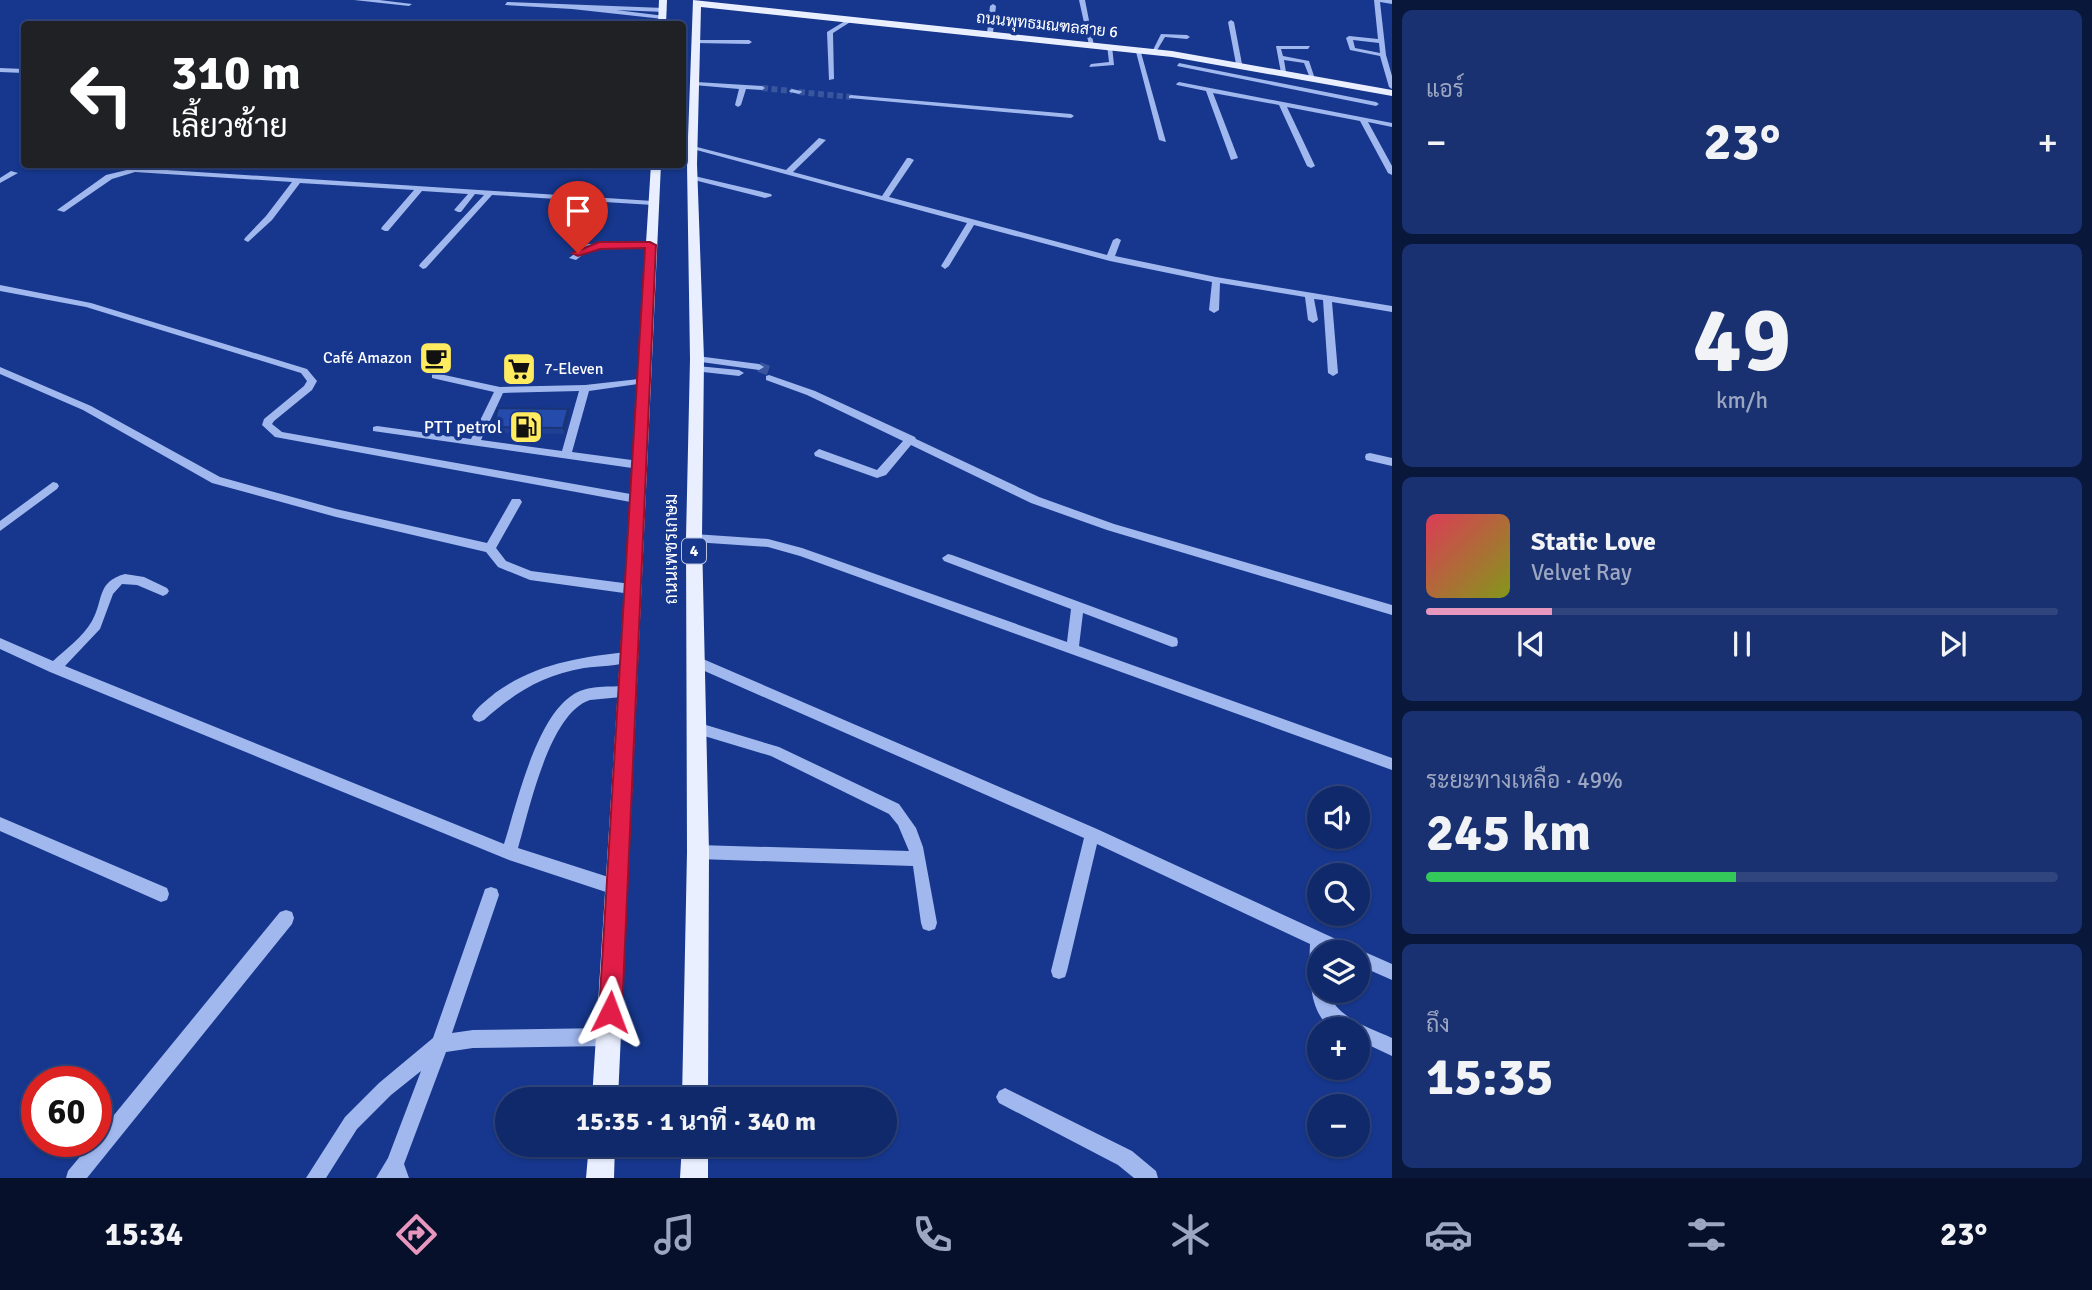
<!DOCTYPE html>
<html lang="th">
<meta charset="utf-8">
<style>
:root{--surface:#10296a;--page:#193170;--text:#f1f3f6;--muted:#9ca6c1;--line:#30457e;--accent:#e797bd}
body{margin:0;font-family:Signika,Sarabun,sans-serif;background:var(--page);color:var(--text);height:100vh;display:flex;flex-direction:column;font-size:26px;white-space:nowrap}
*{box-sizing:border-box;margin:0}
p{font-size:23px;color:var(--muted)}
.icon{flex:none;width:38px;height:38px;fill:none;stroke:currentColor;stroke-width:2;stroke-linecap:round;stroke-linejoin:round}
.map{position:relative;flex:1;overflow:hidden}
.details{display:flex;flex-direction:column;gap:10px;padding:10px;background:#09173a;width:700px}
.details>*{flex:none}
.top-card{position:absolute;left:21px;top:21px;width:665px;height:147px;border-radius:7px;box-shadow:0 2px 5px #0004,0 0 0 2px var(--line);background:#202124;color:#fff;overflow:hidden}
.buttons{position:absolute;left:1307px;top:786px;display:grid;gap:14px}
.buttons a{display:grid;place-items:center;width:63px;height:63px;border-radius:50%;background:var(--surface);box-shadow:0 2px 5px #0004,0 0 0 2px var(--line);font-size:35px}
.speed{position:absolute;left:21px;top:1066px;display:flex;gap:14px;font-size:35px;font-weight:700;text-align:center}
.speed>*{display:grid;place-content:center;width:91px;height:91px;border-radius:50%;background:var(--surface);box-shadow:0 2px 5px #0004,0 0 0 2px var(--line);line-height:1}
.speed .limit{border:10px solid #d22;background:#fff;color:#111}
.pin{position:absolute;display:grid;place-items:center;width:60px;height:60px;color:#fff;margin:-72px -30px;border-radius:50% 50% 50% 0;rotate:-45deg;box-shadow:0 0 7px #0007}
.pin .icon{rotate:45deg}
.me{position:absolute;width:77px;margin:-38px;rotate:3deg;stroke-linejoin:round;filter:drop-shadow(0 0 5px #0008)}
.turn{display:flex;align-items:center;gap:24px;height:147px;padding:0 35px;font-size:32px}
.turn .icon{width:91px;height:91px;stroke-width:2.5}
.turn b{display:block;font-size:49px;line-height:60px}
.big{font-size:52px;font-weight:700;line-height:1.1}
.details .widget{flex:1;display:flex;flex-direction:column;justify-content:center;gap:10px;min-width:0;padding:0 24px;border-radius:10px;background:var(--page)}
.details .dial{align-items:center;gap:0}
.dial b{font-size:91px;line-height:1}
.song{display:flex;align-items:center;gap:21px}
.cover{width:84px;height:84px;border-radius:10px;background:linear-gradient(135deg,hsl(350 70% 55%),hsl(70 70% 35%))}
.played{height:7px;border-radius:4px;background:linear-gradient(90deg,var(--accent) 20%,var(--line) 20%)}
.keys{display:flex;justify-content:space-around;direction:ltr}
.heat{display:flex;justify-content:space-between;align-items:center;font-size:38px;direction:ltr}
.charge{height:10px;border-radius:5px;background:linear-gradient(90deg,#34c759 49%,var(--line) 0)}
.trip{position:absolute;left:495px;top:1087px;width:402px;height:70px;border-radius:35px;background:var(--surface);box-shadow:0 2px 5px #0004,0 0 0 2px var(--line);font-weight:700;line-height:70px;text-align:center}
.dock{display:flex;height:112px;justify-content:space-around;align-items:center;background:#06102a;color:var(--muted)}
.dock .icon{width:49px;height:49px}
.dock .on{color:var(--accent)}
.dock b{font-size:32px;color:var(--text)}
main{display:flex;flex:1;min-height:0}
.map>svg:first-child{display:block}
</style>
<main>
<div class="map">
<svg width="1392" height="1178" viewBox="0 0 1392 1178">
<rect width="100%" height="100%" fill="#16378d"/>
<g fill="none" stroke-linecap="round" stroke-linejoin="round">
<path stroke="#39559e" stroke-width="6" stroke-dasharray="6 3.5" stroke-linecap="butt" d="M762,88L792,91
M799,92L851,97"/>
<path stroke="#39559e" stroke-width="10" stroke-dasharray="10 5" stroke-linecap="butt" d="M759,367L773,372"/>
<path fill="#a1b8ef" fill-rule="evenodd" d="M354,0H379L412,4L409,6Z
M1079,0H1085L1094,46L1089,45Z
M1374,0H1392V4L1380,2L1386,55L1392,76V89L1389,87L1380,56L1350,50L1346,38L1349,36L1378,39ZM1353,40L1379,43L1380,53L1355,48Z
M507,2L664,8L667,10L664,12L616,10L665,16L663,19L572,9L505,5Z
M993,4L996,6L993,33L990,35L987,33L990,6Z
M850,18L855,19L833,33L834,79L829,80L827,32Z
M454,20L466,23L467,24L452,23Z
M1231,20L1234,22L1242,64L1239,66L1236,64L1228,22Z
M1161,34L1187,35L1190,37L1187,39L1165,37L1156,52H1152Z
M697,40H749L752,42L749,44L695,43Z
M1107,45L1112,46L1114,65L1089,67L1091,64L1109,62Z
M1276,46H1310L1308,49H1281L1283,56L1309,61L1315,79L1310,78L1304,63L1284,60L1286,72L1281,73Z
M1135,48L1140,49L1166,142L1159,140Z
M1179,63L1376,102L1379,104L1376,106L1177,66Z
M0,68L24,69V73L0,72Z
M696,82L762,86L765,88L762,90L746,89L741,105L738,107L735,105L739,89L694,85L693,84Z
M1179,82L1392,123V127L1368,122L1392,166V175L1388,173L1360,121L1287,107L1315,166L1311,168L1307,166L1279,105L1213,93L1238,158L1231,160L1206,91L1177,85L1176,84Z
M792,89L801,91L802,92L799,94L790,92L789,91Z
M851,95L1071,114L1074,116L1071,118L849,98V96Z
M819,138L826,140L793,172L882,196L907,158H910L914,160L889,197L1107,255L1113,240L1117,238L1121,240L1115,256L1216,277L1392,306V312L1332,302L1338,373L1333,376L1328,373L1323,300L1314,299L1318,320L1313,323L1308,320L1305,297L1220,283L1219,310L1214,313L1209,310L1212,282L1110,261L974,225L949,266L945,269L941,266L967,223L689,148L693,146L786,170Z
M135,168L653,201L657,203L653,205L492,195L426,268L423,269L419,266L420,264L484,195L475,194L461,212H458L454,210L468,194L422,191L388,231H385L381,229L382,227L414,190L300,183L272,220L248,242L244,240L245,238L266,216L292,182L135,172L112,179L64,212L57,210L106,175Z
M11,171L18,173L0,183V178Z
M690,175L771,194L772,196L765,198L690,179Z
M650,243H653V247L590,249L576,260L569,258L588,244Z
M0,285L91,303L307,369L317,381L312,390L274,421L272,424L282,432L636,495L642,499L636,503L275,437L262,425L264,419L304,386L307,381L301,373L86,307L0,291Z
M697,356L759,364L764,367L759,370L694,361L692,359Z
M697,366L739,370L744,373L739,376L694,371L692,369Z
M0,367L91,406L220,477L336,509L487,543L512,499H520L522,502L496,548L506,561L531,571L631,584L635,586L637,589L635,592L631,594L530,580L498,567L486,552L336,517L212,483L83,410L0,374Z
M435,373L500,387L585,385L648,378V382L645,383L589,391L572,452L639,461L644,465L639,469L373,431V427L377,426L471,439L494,392L432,378V374ZM579,391L562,451L481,440L503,393Z
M769,375L815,391L915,437L916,439L1039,497L1114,524L1392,605V615L1107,530L1031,503L911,445L886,475L877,478L815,456L814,453L819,449L877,470L903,441L807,395L766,380V376Z
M1370,453L1392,458V466L1366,460L1365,457L1366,454Z
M53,482L57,483L59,486L57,489L0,531V521Z
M694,534L768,539L802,548L1067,642L1071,609L944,561L942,558L948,554L952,555L1177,638L1178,642L1177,646L1172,647L1083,613L1079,646L1392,758V770L800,556L768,547L694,542L688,538Z
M125,574L144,577L167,588L169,591L167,594L163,596L137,585L122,584L113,594L100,629L65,666L504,844C517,803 536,717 574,694C589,685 610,687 627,686L632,688L634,692L632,696L590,700C549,713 529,811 518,848L624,882L626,888L624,894L618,896L509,860L50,672L0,649V638L53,661C66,649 83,637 92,621C104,600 96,582 125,574Z
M628,652L633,653L635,657L633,661C617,666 600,666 584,668C543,675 514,693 484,720L479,722L474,720L472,716C477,707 487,700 495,693C535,664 580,657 628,652Z
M696,656L1097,829L1351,946L1353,951L1358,949L1392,964V980L1358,965V952H1320V990H1328C1335,1018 1369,1027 1392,1038V1056L1358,1040V1029C1352,1029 1342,1031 1336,1029C1307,1020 1309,967 1310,944L1097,844L1067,971L1065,977L1059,979L1053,977L1051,971L1084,838L691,665L689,661L691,657Z
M696,722L779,747L899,804L916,828L923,847L937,923L935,929L929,931L923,929L921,923L913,866L698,859L693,857L690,852L693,847L698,845L909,851L898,825L889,814L771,756L691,732L689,728L691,724Z
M0,817L167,888L169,894L167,900L161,902L0,831Z
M491,887L497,889L499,895L452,1033L473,1030L609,1028L615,1031L618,1037L615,1043L609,1046L473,1048L446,1052L404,1164L409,1178H376L388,1158L421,1071L391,1095L357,1129L326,1178H306L345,1117L379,1083L433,1038L483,895L485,889Z
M286,910L292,912L294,918L292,924L87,1178H66L68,1171L93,1141H96V1137L280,912Z
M1005,1088L1132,1151L1156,1171L1158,1178H1134L1118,1165L999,1103L996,1097L999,1091Z"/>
<path fill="#eaefff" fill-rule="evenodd" d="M659,0H667L666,24H658Z
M693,0L1172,51L1392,90V96L1172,57L701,7L697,164L704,359L702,538L709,852L708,1099H682L687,852L686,538L690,359L687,164Z
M651,164H661L618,1099H592Z
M589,1144H615L614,1178H586Z
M682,1144H708V1178H680Z"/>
</g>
<path fill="#204094" d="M569,415L564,434L494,433L493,427Z"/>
<path fill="#1a3478" d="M568,409L569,415L564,434L563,428Z"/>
<path fill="#254bac" stroke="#1a3478" stroke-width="2" d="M498,408L568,409L563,428L493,427Z"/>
<path fill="#e11d48" stroke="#92132f" stroke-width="2" d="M599,242H650L656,245L622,1012L618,1020L610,1023L603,1020L599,1012L645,248L600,249L578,256L572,253Z"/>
<defs>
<g id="cafe-square" transform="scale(1.75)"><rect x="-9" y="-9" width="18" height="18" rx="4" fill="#ffeb60" stroke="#16378d"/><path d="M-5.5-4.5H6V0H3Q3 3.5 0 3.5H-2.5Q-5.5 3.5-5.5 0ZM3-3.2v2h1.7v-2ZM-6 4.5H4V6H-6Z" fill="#111"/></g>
<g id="supermarket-square" transform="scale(1.75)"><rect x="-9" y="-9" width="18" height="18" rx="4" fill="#ffeb60" stroke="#16378d"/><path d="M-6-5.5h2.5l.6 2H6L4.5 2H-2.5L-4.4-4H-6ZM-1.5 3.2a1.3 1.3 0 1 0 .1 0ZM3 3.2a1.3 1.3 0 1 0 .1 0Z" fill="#111"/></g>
<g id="fuel-square" transform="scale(1.75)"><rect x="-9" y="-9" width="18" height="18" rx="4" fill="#ffeb60" stroke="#16378d"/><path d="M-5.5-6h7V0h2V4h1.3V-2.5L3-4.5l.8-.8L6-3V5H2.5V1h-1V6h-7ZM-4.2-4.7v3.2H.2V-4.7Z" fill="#111"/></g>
</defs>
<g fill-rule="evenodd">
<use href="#cafe-square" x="436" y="358"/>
<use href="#supermarket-square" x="519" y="369"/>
<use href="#fuel-square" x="526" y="427"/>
</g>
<g text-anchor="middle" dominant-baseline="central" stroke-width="7" stroke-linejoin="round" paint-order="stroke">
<g font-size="16" fill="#fff" stroke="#16378d">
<text transform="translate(1047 25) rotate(6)">ถนนพุทธมณฑลสาย 6</text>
</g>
<g font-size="16" fill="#fff" stroke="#16378d" text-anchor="end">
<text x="412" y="358">Café Amazon</text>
<text x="544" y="369" text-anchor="start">7-Eleven</text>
</g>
<rect fill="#16378d" stroke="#b9c3dd" stroke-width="2" x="682" y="538.5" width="24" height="25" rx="5"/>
<g font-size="16" font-weight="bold" fill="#fff">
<text x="694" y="551">4</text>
</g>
<g font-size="18" fill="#fff" stroke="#16378d" text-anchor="end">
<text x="502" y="427">PTT petrol</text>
</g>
<g font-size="18" fill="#fff" stroke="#16378d">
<text transform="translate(671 549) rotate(-90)">ถนนเพชรเกษม</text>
</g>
</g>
</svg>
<div class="buttons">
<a><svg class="icon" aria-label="sound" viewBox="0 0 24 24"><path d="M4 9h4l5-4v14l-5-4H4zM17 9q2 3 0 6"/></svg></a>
<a><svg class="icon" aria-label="search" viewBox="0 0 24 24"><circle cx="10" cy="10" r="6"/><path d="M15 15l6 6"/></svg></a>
<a><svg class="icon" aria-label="layers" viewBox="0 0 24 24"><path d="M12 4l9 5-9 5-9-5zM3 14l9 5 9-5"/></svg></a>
<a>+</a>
<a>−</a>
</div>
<div class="speed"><div class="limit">60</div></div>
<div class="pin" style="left:578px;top:253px;background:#d93025"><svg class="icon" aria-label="arrive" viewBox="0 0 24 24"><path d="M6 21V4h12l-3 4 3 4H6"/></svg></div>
<svg class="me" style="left:610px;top:1012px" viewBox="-20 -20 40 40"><path d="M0-17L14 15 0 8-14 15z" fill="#e11d48" stroke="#fff" stroke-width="4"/></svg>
<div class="trip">15:35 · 1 นาที · 340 m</div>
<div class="top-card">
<div class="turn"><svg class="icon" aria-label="left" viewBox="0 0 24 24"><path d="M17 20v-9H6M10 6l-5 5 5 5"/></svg><div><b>310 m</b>เลี้ยวซ้าย</div></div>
</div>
</div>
<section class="details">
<div class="widget"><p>แอร์</p>
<div class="heat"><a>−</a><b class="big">23°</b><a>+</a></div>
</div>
<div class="widget dial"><b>49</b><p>km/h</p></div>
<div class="widget">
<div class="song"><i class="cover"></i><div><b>Static Love</b><p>Velvet Ray</p></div></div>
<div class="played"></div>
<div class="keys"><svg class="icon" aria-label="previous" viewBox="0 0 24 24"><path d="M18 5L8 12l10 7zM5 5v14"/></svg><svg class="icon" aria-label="pause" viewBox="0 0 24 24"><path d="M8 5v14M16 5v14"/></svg><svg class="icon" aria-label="next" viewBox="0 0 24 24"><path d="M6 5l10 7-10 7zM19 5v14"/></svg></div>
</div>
<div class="widget"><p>ระยะทางเหลือ · 49%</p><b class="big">245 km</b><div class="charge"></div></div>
<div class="widget"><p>ถึง</p><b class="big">15:35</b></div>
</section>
</main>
<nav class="dock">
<b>15:34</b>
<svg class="icon on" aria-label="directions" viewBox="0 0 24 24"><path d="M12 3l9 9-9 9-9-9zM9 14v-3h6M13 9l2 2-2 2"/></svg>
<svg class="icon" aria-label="music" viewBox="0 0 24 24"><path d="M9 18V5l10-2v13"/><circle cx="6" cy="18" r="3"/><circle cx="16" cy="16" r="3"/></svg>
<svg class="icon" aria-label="phone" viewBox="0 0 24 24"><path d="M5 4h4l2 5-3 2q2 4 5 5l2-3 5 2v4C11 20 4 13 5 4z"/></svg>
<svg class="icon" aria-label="climate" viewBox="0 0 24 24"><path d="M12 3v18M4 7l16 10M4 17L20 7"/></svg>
<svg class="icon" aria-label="car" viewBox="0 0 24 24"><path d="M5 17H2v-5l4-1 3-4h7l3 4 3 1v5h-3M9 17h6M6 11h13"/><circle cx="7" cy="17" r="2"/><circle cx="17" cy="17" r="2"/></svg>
<svg class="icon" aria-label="filters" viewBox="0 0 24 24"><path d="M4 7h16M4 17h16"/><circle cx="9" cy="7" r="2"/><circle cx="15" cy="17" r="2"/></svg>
<b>23°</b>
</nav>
